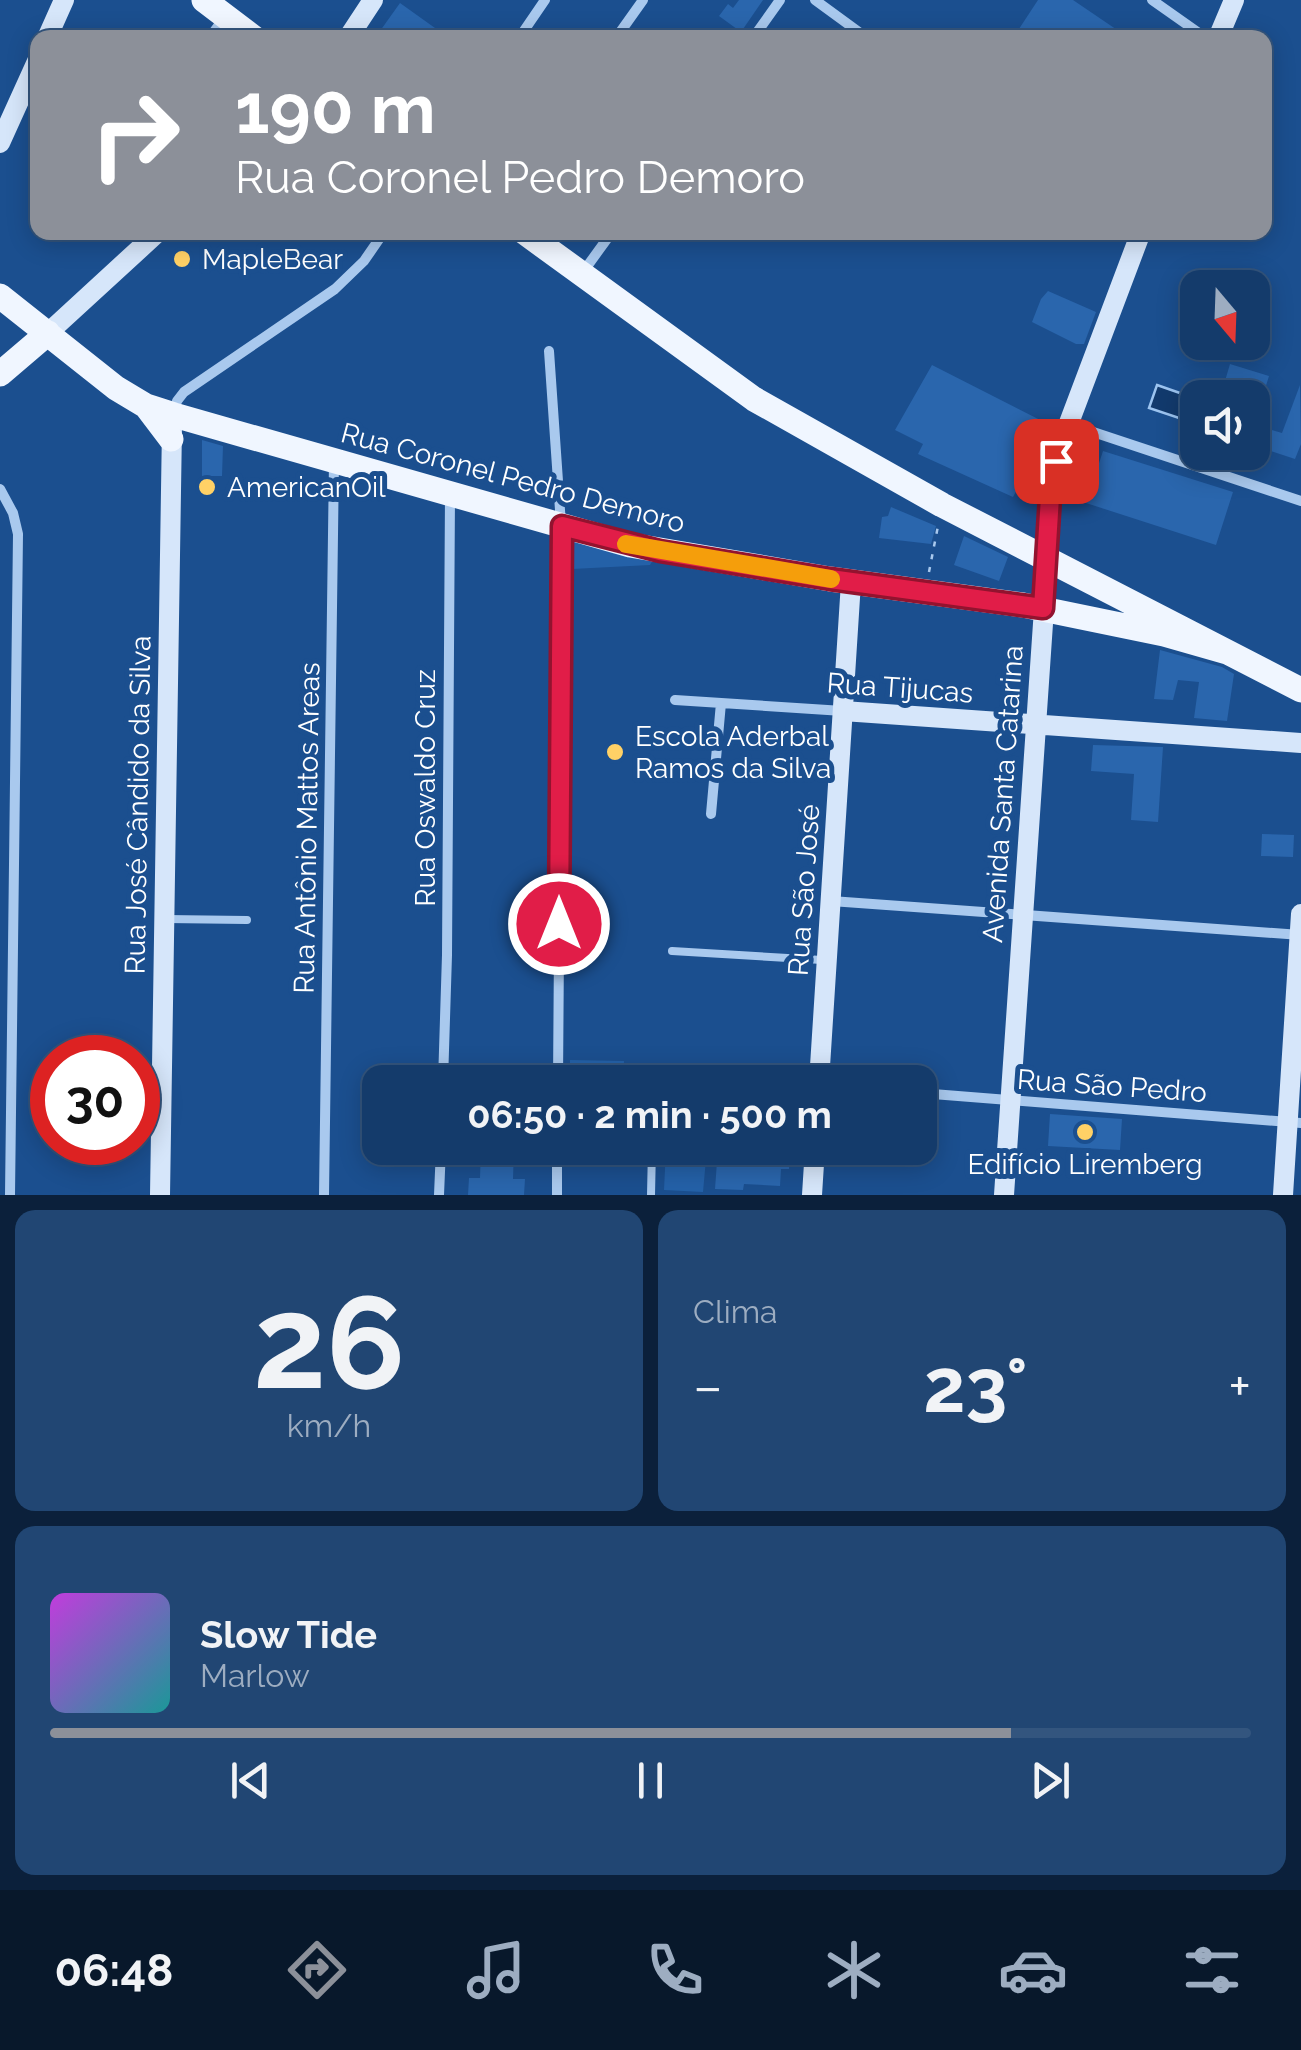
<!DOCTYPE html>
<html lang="pt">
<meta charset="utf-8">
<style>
:root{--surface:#143b6b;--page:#214673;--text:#f1f3f6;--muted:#9dadc1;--line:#33557e;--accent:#8c9099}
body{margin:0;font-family:Raleway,sans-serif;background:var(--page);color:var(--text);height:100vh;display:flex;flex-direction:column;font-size:38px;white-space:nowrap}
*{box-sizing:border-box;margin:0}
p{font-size:32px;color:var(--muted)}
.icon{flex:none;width:55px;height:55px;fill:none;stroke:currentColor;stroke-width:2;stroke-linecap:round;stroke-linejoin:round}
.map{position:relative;height:1195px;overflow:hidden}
.sheet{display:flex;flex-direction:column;gap:15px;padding:15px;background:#0b203b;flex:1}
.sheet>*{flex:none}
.hud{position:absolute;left:30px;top:30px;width:1242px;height:210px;border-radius:20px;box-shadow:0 5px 25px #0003,0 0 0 2px var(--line);background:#8c9099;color:#fff;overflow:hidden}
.needle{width:65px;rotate:161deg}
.tools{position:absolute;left:1180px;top:270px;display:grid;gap:20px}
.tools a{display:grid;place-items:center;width:90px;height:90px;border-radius:20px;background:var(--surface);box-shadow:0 5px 25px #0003,0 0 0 2px var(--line);font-size:50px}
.speed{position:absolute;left:30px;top:1035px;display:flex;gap:20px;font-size:50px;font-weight:700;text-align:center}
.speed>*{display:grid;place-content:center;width:130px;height:130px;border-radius:50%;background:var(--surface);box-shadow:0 5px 25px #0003,0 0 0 2px var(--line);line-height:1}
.speed .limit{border:15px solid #d22;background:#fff;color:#111}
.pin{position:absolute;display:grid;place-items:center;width:85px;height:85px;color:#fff;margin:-42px;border-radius:20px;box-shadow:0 5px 15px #0006}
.me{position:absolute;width:110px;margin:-55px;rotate:0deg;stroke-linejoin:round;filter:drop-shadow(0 0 8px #0008)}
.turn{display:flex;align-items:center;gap:35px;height:210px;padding:0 40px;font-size:45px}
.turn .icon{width:130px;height:130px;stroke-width:2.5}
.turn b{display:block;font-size:70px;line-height:85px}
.big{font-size:75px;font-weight:700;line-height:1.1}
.sheet .card{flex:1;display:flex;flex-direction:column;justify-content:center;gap:15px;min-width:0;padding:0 35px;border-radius:20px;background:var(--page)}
.sheet .dial{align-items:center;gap:0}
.dial b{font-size:130px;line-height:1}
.song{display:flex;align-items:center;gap:30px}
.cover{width:120px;height:120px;border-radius:15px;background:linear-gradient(135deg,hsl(290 70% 55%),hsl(180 70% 35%))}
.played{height:10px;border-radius:5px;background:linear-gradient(90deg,var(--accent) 80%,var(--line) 80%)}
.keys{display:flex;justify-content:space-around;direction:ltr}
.heat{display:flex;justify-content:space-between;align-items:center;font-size:55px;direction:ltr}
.sheet .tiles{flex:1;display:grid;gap:15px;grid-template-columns:1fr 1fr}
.card:last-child{grid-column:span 2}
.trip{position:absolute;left:362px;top:1065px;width:575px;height:100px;border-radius:20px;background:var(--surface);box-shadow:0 5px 25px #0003,0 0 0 2px var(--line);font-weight:700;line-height:100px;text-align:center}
.dock{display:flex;height:160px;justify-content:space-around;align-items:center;background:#08182b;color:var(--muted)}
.dock .icon{width:70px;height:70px}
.dock .on{color:var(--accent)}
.dock b{font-size:45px;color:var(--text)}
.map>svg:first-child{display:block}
</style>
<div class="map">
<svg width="1301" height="1195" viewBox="0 0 1301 1195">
<rect width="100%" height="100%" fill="#1b4f8f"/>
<path fill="#2461a8" d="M573,538L653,560L650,565L572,569Z
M570,1060L624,1061L623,1082H570Z
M666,1148H707L703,1192L664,1190Z"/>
<path fill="#123a6d" stroke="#9cc4f0" stroke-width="2.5" d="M1157,385L1197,399V424L1149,408Z"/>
<path fill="#2a66ad" d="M739,0H763L741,32L719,16L728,4L733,8Z
M1038,0H1073L1129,38H1013Z
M400,3L449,38H375Z
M1048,291L1096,312L1084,344H1076L1032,322L1041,299Z
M1230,364L1269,376L1255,421H1252V398H1220Z
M932,365L1046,423L1033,452L1035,456L1013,497L918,454L923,444L895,430Z
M1300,385L1301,444L1295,459L1252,445V424L1282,433Z
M202,440L223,446L222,476H202Z
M1103,451L1233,492L1216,545L1086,503Z
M891,507L936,526L931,544L879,538L882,517L888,516Z
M964,536L1008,557L999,581L954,565Z
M1160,650L1222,667L1234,674L1227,721L1194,718L1199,682L1178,680L1173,700L1154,699Z
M1093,745L1163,747L1158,822L1131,820L1134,774L1091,771Z
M1262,834L1294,835L1293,857L1261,856Z
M1050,1114L1122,1119L1120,1150L1048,1146Z
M481,1148H514L513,1179H525L524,1195H468L469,1178H480Z
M718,1148H790L789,1169H781L780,1186L744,1184L743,1190L715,1189Z"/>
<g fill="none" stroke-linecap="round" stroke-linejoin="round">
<path stroke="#a9c9ee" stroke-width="2.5" stroke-dasharray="5 8" stroke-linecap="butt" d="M929,572L938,526"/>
<path stroke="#a9c9ee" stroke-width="8" d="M208,38L222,19
M166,919L247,920
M672,951L822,960
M647,1072L779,1082
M651,1195L652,1148"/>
<path stroke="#a9c9ee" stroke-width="10" d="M815,0L867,38
M1152,0L1206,38
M519,38L545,0
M616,38L643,0
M753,38L780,0
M583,272L612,232
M549,351L562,539L558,1082
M174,414L177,401L184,392L335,289L364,261L384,232
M1069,424L1301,501
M0,489L13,513L18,534L10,1195
M675,700L843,711
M711,814L721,703
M831,901L1301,935
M443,1082L447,955L450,495
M920,1093L1301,1123
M324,1195L334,461
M439,1195L441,1148
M557,1195V1148"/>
<path stroke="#d6e6fa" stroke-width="20" d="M47,38L64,0
M348,38L373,0
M1218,38L1234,0
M0,143L38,59
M48,333L158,232
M843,711L1301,743
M819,1082L851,582
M160,1195L172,427
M812,1195L815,1148
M1004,1195L1053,477L1061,444L1141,232
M1283,1195L1301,914"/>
<path stroke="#f0f6ff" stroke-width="25" d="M204,0L254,38
M524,232L754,399L942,505L1301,690
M0,296L116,388L146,406L174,415L630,545L830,579L1023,605L1164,634L1227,652
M0,374L48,333
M146,406L171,439"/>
</g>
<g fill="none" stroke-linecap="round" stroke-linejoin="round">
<g stroke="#92132f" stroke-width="25">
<path id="route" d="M559,924L562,526L660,551L830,579L1043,608L1050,497L1056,461"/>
</g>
<use href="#route" stroke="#e11d48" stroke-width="18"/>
<path stroke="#f59e0b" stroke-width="18" d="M626,544L831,579"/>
</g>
<g fill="#ffd166" stroke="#1b4f8f" stroke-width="4">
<circle cx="182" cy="259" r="10"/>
<circle cx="207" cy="487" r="10"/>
<circle cx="615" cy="752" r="10"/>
<circle cx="1085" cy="1132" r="10"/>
</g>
<g text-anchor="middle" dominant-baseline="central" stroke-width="10" stroke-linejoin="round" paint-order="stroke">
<g font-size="28" fill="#fff" stroke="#1b4f8f" text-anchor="start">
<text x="202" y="259">MapleBear</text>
<text x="227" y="487">AmericanOil</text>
<text x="635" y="736">Escola Aderbal<tspan x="635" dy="32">Ramos da Silva</tspan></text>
<text x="1085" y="1164" text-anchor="middle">Edifício Liremberg</text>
</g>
<g font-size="28" fill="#fff" stroke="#1b4f8f">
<text transform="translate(513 478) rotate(15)">Rua Coronel Pedro Demoro</text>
<text transform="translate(900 688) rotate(4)">Rua Tijucas</text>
<text transform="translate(425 788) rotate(-90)">Rua Oswaldo Cruz</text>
<text transform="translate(1003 794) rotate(-86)">Avenida Santa Catarina</text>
<text transform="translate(138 805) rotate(-89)">Rua José Cândido da Silva</text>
<text transform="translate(307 828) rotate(-89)">Rua Antônio Mattos Areas</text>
<text transform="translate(804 890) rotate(-86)">Rua São José</text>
<text transform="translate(1112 1086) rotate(4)">Rua São Pedro</text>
</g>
</g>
</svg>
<div class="tools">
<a><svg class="needle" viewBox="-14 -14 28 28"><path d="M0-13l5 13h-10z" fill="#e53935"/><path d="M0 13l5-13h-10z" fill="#9dadc1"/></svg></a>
<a><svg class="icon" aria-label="sound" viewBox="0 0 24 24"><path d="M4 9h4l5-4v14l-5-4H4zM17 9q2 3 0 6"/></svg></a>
</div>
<div class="speed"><div class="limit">30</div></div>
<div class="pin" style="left:1056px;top:461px;background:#d93025"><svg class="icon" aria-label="arrive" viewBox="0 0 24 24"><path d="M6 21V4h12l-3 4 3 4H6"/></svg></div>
<svg class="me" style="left:559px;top:924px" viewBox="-20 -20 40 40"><circle r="17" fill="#e11d48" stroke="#fff" stroke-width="3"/><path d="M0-11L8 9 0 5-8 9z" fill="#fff"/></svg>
<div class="trip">06:50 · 2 min · 500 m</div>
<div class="hud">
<div class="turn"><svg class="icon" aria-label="right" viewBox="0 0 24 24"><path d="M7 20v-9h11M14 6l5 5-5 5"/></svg><div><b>190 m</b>Rua Coronel Pedro Demoro</div></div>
</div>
</div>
<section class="sheet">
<div class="tiles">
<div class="card dial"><b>26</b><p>km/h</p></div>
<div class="card"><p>Clima</p>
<div class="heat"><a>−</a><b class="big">23°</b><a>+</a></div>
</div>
<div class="card">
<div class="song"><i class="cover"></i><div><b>Slow Tide</b><p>Marlow</p></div></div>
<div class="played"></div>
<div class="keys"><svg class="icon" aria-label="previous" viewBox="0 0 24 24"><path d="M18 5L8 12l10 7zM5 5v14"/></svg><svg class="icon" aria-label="pause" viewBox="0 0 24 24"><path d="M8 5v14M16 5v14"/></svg><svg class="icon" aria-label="next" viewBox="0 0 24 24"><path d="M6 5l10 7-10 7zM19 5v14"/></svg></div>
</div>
</div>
</section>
<nav class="dock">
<b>06:48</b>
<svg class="icon on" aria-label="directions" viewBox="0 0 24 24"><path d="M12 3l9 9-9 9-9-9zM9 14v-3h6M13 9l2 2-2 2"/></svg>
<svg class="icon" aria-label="music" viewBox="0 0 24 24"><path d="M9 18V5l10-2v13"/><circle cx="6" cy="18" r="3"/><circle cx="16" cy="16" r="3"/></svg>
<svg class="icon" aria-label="phone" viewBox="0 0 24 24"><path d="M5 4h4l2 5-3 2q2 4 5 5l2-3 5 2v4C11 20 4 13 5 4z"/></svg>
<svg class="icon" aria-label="climate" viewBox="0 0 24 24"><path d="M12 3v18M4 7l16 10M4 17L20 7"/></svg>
<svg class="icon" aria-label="car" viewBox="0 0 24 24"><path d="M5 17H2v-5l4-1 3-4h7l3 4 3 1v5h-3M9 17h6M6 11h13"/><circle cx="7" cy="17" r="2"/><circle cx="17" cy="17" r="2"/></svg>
<svg class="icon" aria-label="filters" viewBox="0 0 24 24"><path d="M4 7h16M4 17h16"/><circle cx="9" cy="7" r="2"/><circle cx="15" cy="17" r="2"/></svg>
</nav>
